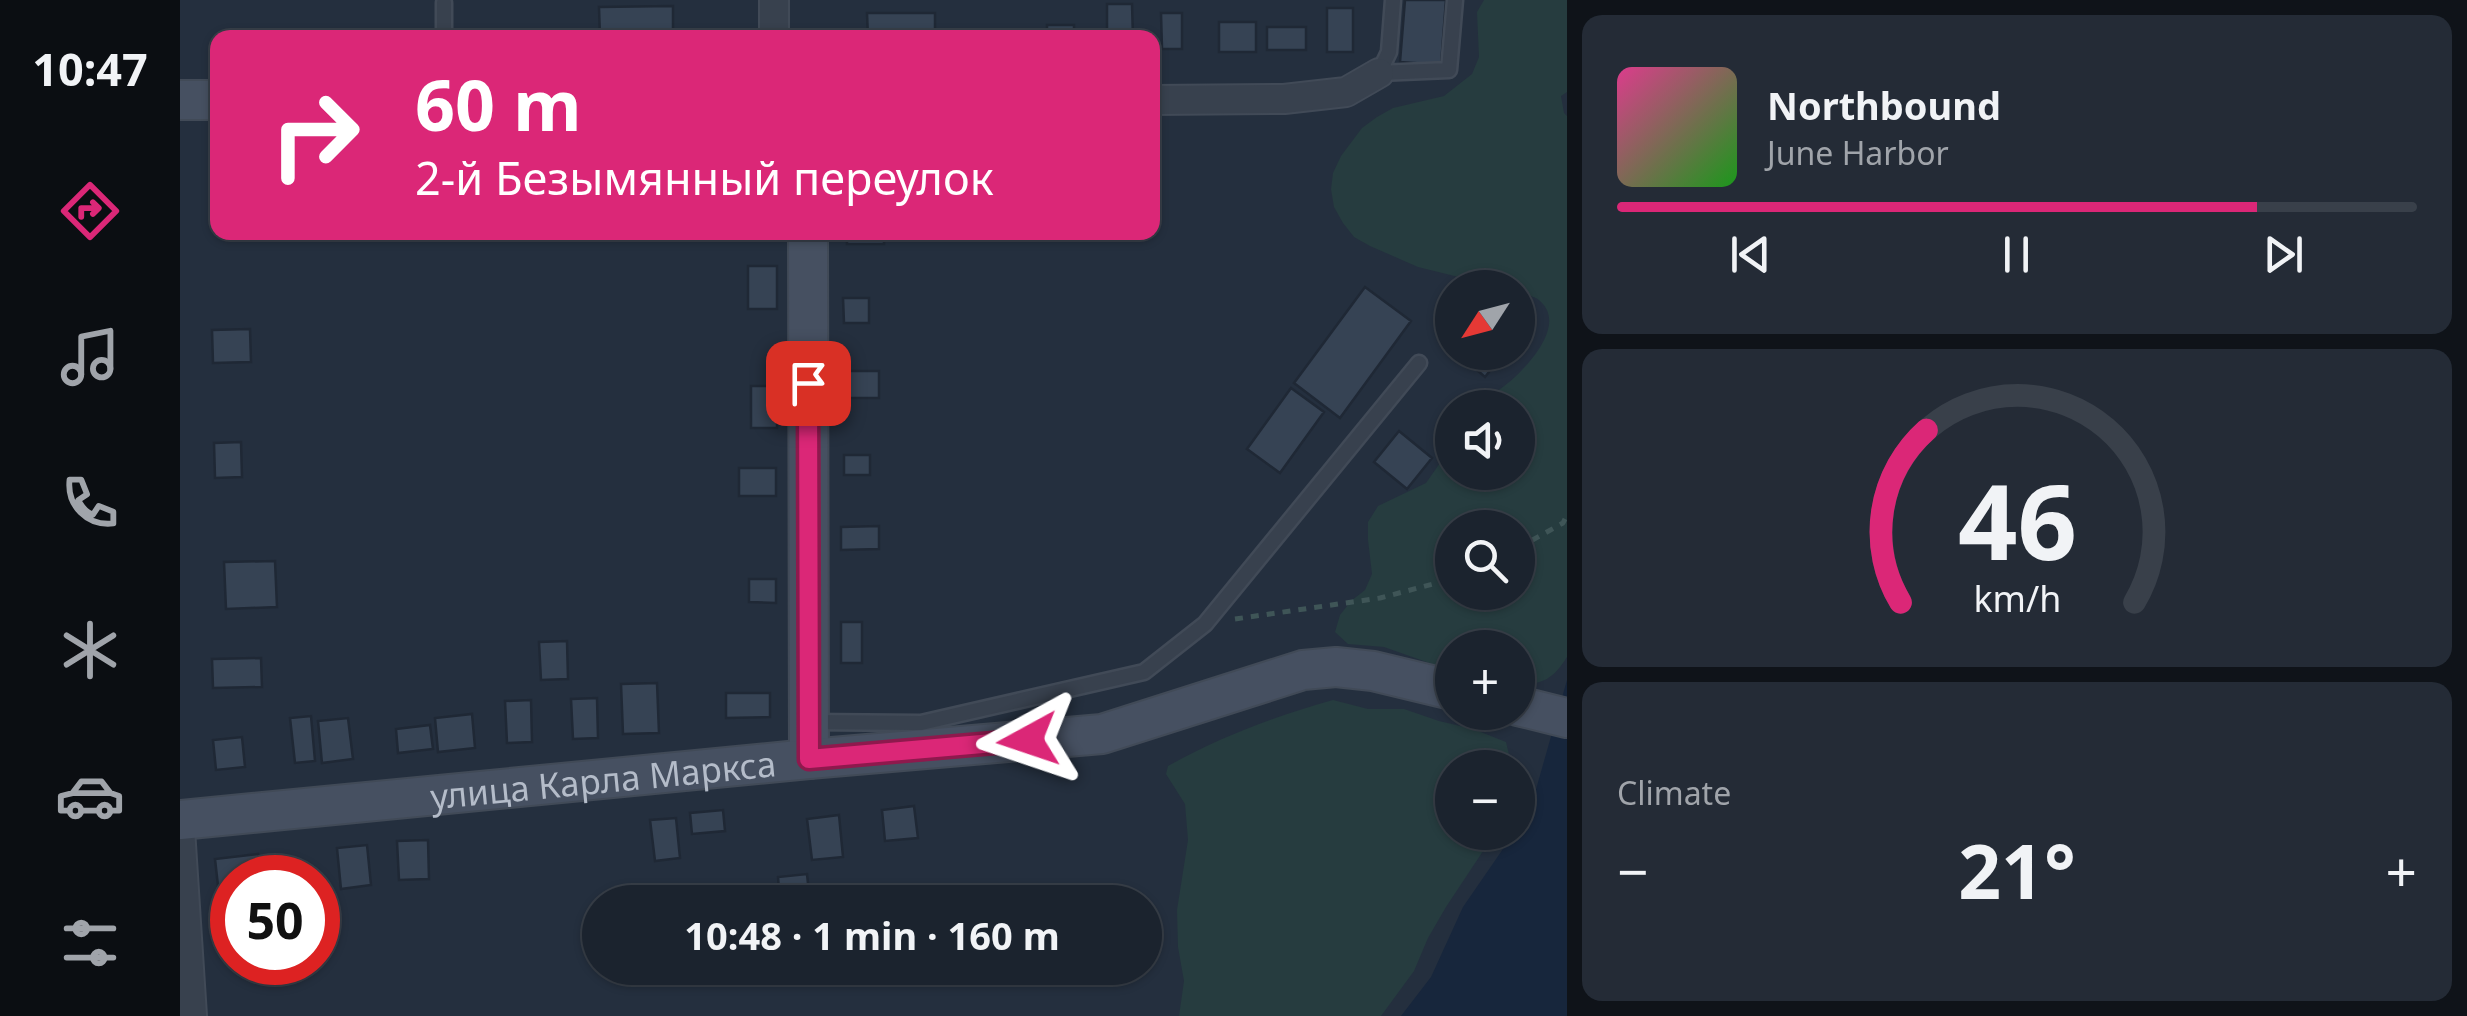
<!DOCTYPE html>
<meta charset="utf-8">
<style>
:root{--surface:#1b232e;--page:#242b36;--text:#f1f3f6;--muted:#a0a4aa;--line:#39404a;--accent:#db2777}
body{margin:0;font-family:"Noto Sans",sans-serif;background:var(--page);color:var(--text);height:100vh;display:flex;flex-direction:column;font-size:38px;white-space:nowrap}
*{box-sizing:border-box;margin:0}
p{font-size:32px;color:var(--muted)}
.icon{flex:none;width:55px;height:55px;fill:none;stroke:currentColor;stroke-width:2;stroke-linecap:round;stroke-linejoin:round}
.map{position:relative;flex:1;overflow:hidden}
.details{display:flex;flex-direction:column;gap:15px;padding:15px;background:#0f1319;width:900px}
.details>*{flex:none}
.top-card{position:absolute;left:30px;top:30px;width:950px;height:210px;border-radius:20px;box-shadow:0 2px 8px #0004,0 0 0 2px var(--line);background:#db2777;color:#fff;overflow:hidden}
.needle{width:65px;rotate:234deg}
.tools{position:absolute;left:1255px;top:270px;display:grid;gap:20px}
.tools a{display:grid;place-items:center;width:100px;height:100px;border-radius:50%;background:var(--surface);box-shadow:0 2px 8px #0004,0 0 0 2px var(--line);font-size:50px}
.speed{position:absolute;left:30px;top:855px;display:flex;gap:20px;font-size:50px;font-weight:700;text-align:center}
.speed>*{display:grid;place-content:center;width:130px;height:130px;border-radius:50%;background:var(--surface);box-shadow:0 2px 8px #0004,0 0 0 2px var(--line);line-height:1}
.speed .limit{border:15px solid #d22;background:#fff;color:#111}
.pin{position:absolute;display:grid;place-items:center;width:85px;height:85px;color:#fff;margin:-42px;border-radius:20px;box-shadow:0 5px 15px #0006}
.me{position:absolute;width:110px;margin:-55px;rotate:265deg;stroke-linejoin:round;filter:drop-shadow(0 0 8px #0008)}
.turn{display:flex;align-items:center;gap:35px;height:210px;padding:0 40px;font-size:45px}
.turn .icon{width:130px;height:130px;stroke-width:2.5}
.turn b{display:block;font-size:70px;line-height:85px}
.big{font-size:75px;font-weight:700;line-height:1.1}
.details .tile{flex:1;display:flex;flex-direction:column;justify-content:center;gap:15px;min-width:0;padding:0 35px;border-radius:20px;background:var(--page)}
.details .dial{align-items:center;gap:0}
.dial svg{height:260px;overflow:visible;fill:none;stroke:var(--line);stroke-width:7;stroke-linecap:round;text-anchor:middle}
.dial text{fill:var(--text);stroke:none}
.song{display:flex;align-items:center;gap:30px}
.cover{width:120px;height:120px;border-radius:15px;background:linear-gradient(135deg,hsl(330 70% 55%),hsl(120 70% 35%))}
.played{height:10px;border-radius:5px;background:linear-gradient(90deg,var(--accent) 80%,var(--line) 80%)}
.keys{display:flex;justify-content:space-around;direction:ltr}
.heat{display:flex;justify-content:space-between;align-items:center;font-size:55px;direction:ltr}
.trip{position:absolute;left:402px;top:885px;width:580px;height:100px;border-radius:50px;background:var(--surface);box-shadow:0 2px 8px #0004,0 0 0 2px var(--line);font-weight:700;line-height:100px;text-align:center}
main{display:flex;flex:1;min-height:0}
.dock{display:flex;flex-direction:column;width:180px;justify-content:space-around;align-items:center;background:#0b0e12;color:var(--muted)}
.dock .icon{width:70px;height:70px}
.dock .selected{color:var(--accent)}
.dock b{font-size:45px;color:var(--text)}
.map>svg:first-child{display:block}
</style>
<main>
<nav class="dock">
<b>10:47</b>
<svg class="icon selected" aria-label="directions" viewBox="0 0 24 24"><path d="M12 3l9 9-9 9-9-9zM9 14v-3h6M13 9l2 2-2 2"/></svg>
<svg class="icon" aria-label="music" viewBox="0 0 24 24"><path d="M9 18V5l10-2v13"/><circle cx="6" cy="18" r="3"/><circle cx="16" cy="16" r="3"/></svg>
<svg class="icon" aria-label="phone" viewBox="0 0 24 24"><path d="M5 4h4l2 5-3 2q2 4 5 5l2-3 5 2v4C11 20 4 13 5 4z"/></svg>
<svg class="icon" aria-label="climate" viewBox="0 0 24 24"><path d="M12 3v18M4 7l16 10M4 17L20 7"/></svg>
<svg class="icon" aria-label="car" viewBox="0 0 24 24"><path d="M5 17H2v-5l4-1 3-4h7l3 4 3 1v5h-3M9 17h6M6 11h13"/><circle cx="7" cy="17" r="2"/><circle cx="17" cy="17" r="2"/></svg>
<svg class="icon" aria-label="filters" viewBox="0 0 24 24"><path d="M4 7h16M4 17h16"/><circle cx="9" cy="7" r="2"/><circle cx="15" cy="17" r="2"/></svg>
</nav>
<div class="map">
<svg width="1387" height="1016" viewBox="0 0 1387 1016">
<rect width="100%" height="100%" fill="#242f3e"/>
<path fill="#263c3f" fill-rule="evenodd" d="M1304,0H1387V92L1381,96L1384,113L1387,116V657C1374,678 1362,686 1338,683V648H1272V668L1255,665L1204,647L1168,644L1155,632L1160,615L1171,601L1185,590L1192,574L1188,540V522L1198,506L1246,483L1272,446V472H1338V408L1299,407C1310,394 1324,388 1336,376C1353,360 1385,323 1360,301C1355,296 1344,294 1338,292V288L1319,287L1238,267L1190,246L1174,237L1163,223L1154,207L1151,189L1153,173L1161,156L1182,128L1197,117L1213,108L1264,96L1292,74L1299,57L1297,12ZM1272,528H1338V592H1272Z
M1153,700L1188,709H1224L1259,721L1293,729L1326,742L1332,767L1272,768V832L1315,833L1266,907L1248,938L1234,971L1201,1016H999L1004,981L998,947L997,910L1008,840L1005,804L986,774L988,766C1040,737 1096,716 1153,700Z"/>
<path fill="#17263c" d="M1387,680V1016H1221L1251,977L1283,907L1334,833L1338,832V827L1351,807Z"/>
<path fill="#364354" stroke="#1f2835" stroke-width="2.5" d="M1225,0H1266L1261,65L1220,62Z
M927,4H952L953,38H927Z
M493,6V38H420L419,7Z
M1147,8H1173V52H1147Z
M687,13H755V38H688Z
M981,13H1002V49H982Z
M1039,22H1076V52H1039Z
M867,25H894V38H867Z
M1087,27H1126V50H1087Z
M667,232H704V244H667Z
M568,266H597V309H568Z
M1185,287L1231,321L1160,418L1114,383Z
M663,298H689V323H664Z
M70,329L71,362L33,363L32,330Z
M1276,352H1325L1305,377Z
M664,371H699V398H665Z
M571,386H597V428H571Z
M1111,388L1144,412L1100,473L1067,449Z
M1219,431L1252,458L1227,489L1194,462Z
M61,442L62,477L35,478L34,443Z
M664,455H690V475H664Z
M559,468H596V496H559Z
M699,526V549L661,550V527Z
M95,561L97,607L46,609L44,562Z
M569,579H596V603L569,602Z
M661,622H682V663H661Z
M387,641L388,679L361,680L359,642Z
M81,658L82,687L33,688L32,659Z
M477,683L479,733L443,734L441,684Z
M546,693H590V717L546,718Z
M417,698L418,738L393,739L391,699Z
M351,700L352,742L327,743L325,701Z
M292,714L295,748L258,752L255,718Z
M131,716L135,761L115,763L110,718Z
M168,718L173,759L142,763L138,721Z
M250,725L253,749L218,753L216,729Z
M62,737L65,767L36,770L33,740Z
M734,806L738,838L705,841L702,810Z
M543,810L545,831L512,834L510,813Z
M659,815L663,857L632,860L627,819Z
M496,818L500,858L475,861L470,820Z
M248,840L249,879L219,880L217,841Z
M187,845L191,885L161,889L157,848Z
M78,854L81,878H52V885L38,886L35,859Z
M627,874L630,902H600L598,877Z"/>
<g fill="none" stroke-linecap="round" stroke-linejoin="round">
<g stroke="#414a57" stroke-width="19">
<path id="lane" d="M1213,0L1209,52L1199,73L1269,70L1275,0
M264,3V38
M631,722L741,723L964,672L1025,624L1239,363"/>
</g>
<g stroke="#414a57" stroke-width="32">
<path id="street" d="M594,38V0
M972,100L1104,99L1166,92L1199,73
M0,829L12,1016"/>
</g>
<g stroke="#414a57" stroke-width="42">
<g id="secondary">
<path d="M0,100H38"/>
<path d="M628,232L629,759"/>
<path d="M1338,706L1387,718"/>
<path id="s1" d="M0,820L629,759L922,734L1123,670L1156,667L1193,671L1272,690"/>
</g>
</g>
<path stroke="#3f5557" stroke-width="5" stroke-dasharray="8 8" stroke-linecap="butt" d="M1338,548L1383,523L1387,515
M1055,619L1200,598L1272,579"/>
<use href="#lane" stroke="#38414e" stroke-width="14"/>
<use href="#street" stroke="#38414e" stroke-width="28"/>
<use href="#secondary" stroke="#465061" stroke-width="38"/>
</g>
<g fill="none" stroke-linecap="round" stroke-linejoin="round">
<g stroke="#8e194d" stroke-width="25">
<path id="route" d="M628,383L629,759L848,740"/>
</g>
<use href="#route" stroke="#db2777" stroke-width="18"/>
</g>
<g text-anchor="middle" dominant-baseline="central" stroke-width="10" stroke-linejoin="round" paint-order="stroke">
<g font-size="35" fill="#b4bcc9" stroke="#1d2633">
<text stroke="none"><textPath href="#s1" startOffset="425">улица Карла Маркса</textPath></text>
</g>
</g>
</svg>
<div class="tools">
<a><svg class="needle" viewBox="-14 -14 28 28"><path d="M0-13l5 13h-10z" fill="#e53935"/><path d="M0 13l5-13h-10z" fill="#a0a4aa"/></svg></a>
<a><svg class="icon" aria-label="sound" viewBox="0 0 24 24"><path d="M4 9h4l5-4v14l-5-4H4zM17 9q2 3 0 6"/></svg></a>
<a><svg class="icon" aria-label="search" viewBox="0 0 24 24"><circle cx="10" cy="10" r="6"/><path d="M15 15l6 6"/></svg></a>
<a>+</a>
<a>−</a>
</div>
<div class="speed"><div class="limit">50</div></div>
<div class="pin" style="left:628px;top:383px;background:#d93025"><svg class="icon" aria-label="arrive" viewBox="0 0 24 24"><path d="M6 21V4h12l-3 4 3 4H6"/></svg></div>
<svg class="me" style="left:848px;top:740px" viewBox="-20 -20 40 40"><path d="M0-17L14 15 0 8-14 15z" fill="#db2777" stroke="#fff" stroke-width="4"/></svg>
<div class="trip">10:48 · 1 min · 160 m</div>
<div class="top-card">
<div class="turn"><svg class="icon" aria-label="right" viewBox="0 0 24 24"><path d="M7 20v-9h11M14 6l5 5-5 5"/></svg><div><b>60 m</b>2-й Безымянный переулок</div></div>
</div>
</div>
<section class="details">
<div class="tile">
<div class="song"><i class="cover"></i><div><b>Northbound</b><p>June Harbor</p></div></div>
<div class="played"></div>
<div class="keys"><svg class="icon" aria-label="previous" viewBox="0 0 24 24"><path d="M18 5L8 12l10 7zM5 5v14"/></svg><svg class="icon" aria-label="pause" viewBox="0 0 24 24"><path d="M8 5v14M16 5v14"/></svg><svg class="icon" aria-label="next" viewBox="0 0 24 24"><path d="M6 5l10 7-10 7zM19 5v14"/></svg></div>
</div>
<div class="tile dial"><svg viewBox="0 0 100 80">
<path d="M14 69A42 42 0 1 1 86 69"/>
<path d="M14 69A42 42 0 0 1 22 16" stroke="#db2777"/>
<text x="50" y="56" font-size="32" font-weight="700">46</text>
<text x="50" y="72" font-size="11">km/h</text>
</svg></div>
<div class="tile"><p>Climate</p>
<div class="heat"><a>−</a><b class="big">21°</b><a>+</a></div>
</div>
</section>
</main>
